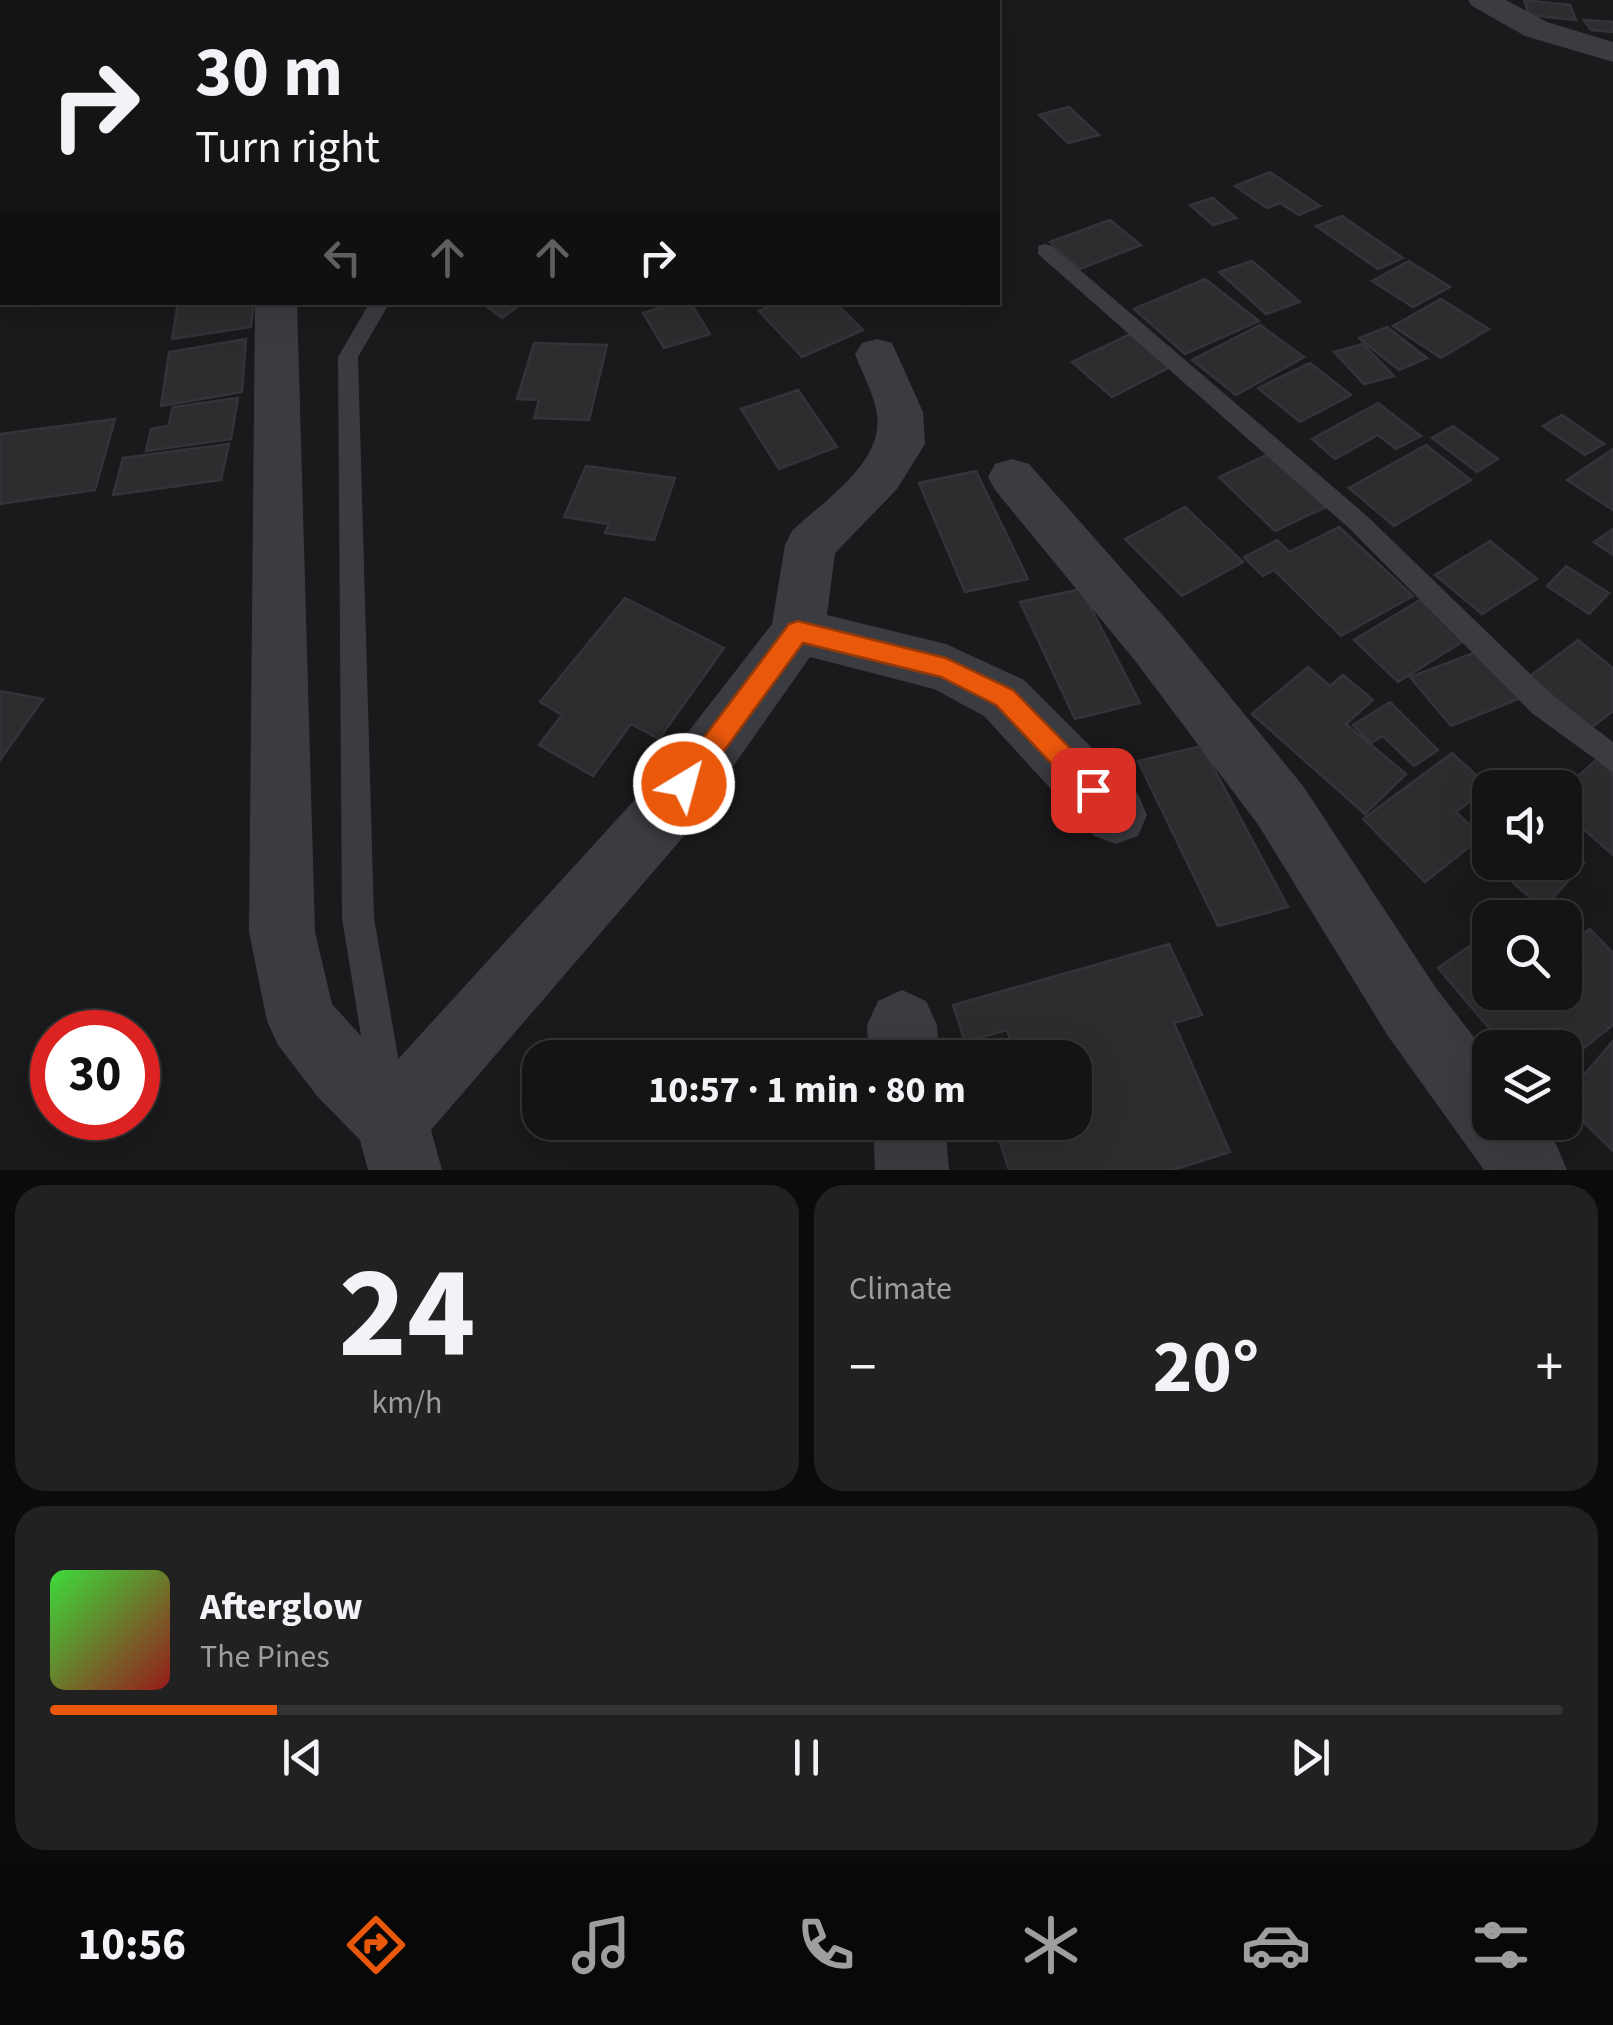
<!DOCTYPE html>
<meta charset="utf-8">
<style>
:root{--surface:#141415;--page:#212122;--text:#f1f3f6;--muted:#9d9ea0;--line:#333334;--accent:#ea580c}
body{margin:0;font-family:"Source Sans 3",sans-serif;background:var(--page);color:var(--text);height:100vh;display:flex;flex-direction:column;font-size:38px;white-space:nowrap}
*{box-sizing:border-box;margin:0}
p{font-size:32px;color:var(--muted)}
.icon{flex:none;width:55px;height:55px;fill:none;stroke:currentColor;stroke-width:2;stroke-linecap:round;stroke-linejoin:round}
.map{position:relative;height:1170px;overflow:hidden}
.side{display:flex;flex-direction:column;gap:15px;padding:15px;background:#0b0b0c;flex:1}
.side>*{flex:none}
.banner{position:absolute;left:0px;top:0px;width:1000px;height:305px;box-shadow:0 10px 40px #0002,0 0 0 2px var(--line);background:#141415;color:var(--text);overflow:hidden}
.controls{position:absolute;left:1472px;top:770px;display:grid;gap:20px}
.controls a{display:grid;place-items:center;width:110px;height:110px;border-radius:20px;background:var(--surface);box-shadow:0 10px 40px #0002,0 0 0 2px var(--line);font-size:50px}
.speed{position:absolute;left:30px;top:1010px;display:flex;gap:20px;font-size:50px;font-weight:700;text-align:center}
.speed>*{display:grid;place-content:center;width:130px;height:130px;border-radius:50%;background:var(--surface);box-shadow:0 10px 40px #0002,0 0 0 2px var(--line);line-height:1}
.speed .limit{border:15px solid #d22;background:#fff;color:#111}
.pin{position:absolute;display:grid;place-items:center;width:85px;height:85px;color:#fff;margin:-42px;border-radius:20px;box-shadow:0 5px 15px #0006}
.me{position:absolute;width:110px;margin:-55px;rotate:37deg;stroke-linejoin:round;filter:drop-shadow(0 0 8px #0008)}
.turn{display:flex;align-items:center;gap:35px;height:210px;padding:0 30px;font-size:45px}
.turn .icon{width:130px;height:130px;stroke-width:2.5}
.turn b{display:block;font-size:70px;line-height:85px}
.lanes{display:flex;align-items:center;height:95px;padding:0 30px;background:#0003;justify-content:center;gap:50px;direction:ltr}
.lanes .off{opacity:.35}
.big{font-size:75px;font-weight:700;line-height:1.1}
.side .tile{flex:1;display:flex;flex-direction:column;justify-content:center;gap:15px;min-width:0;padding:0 35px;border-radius:30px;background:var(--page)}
.side .dial{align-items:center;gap:0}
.dial b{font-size:130px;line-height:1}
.song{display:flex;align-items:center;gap:30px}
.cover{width:120px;height:120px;border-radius:15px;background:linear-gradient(135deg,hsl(120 70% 55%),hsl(0 70% 35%))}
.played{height:10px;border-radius:5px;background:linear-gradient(90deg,var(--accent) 15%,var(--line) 15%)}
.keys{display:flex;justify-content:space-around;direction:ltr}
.heat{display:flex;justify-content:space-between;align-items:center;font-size:55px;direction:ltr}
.side .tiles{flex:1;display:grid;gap:15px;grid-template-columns:1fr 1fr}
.tile:last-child{grid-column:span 2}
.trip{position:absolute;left:522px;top:1040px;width:570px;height:100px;border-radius:30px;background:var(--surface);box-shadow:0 10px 40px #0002,0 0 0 2px var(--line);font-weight:700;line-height:100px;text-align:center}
.dock{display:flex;height:160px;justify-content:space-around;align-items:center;background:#080808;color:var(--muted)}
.dock .icon{width:70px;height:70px}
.dock .on{color:var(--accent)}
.dock b{font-size:45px;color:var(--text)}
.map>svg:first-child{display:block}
</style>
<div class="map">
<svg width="1613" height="1170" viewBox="0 0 1613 1170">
<rect width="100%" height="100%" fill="#1a1a1c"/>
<path fill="#2d2d30" stroke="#343438" stroke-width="2.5" d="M1524,0L1570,5L1576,20L1529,15Z
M1584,20L1613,22V32L1591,30Z
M1069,107L1099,135L1068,143L1039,115Z
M1270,172L1320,206L1299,215L1280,203L1267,208L1235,186Z
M1213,198L1236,218L1213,225L1190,205Z
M1342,216L1403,258L1378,269L1316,226Z
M1110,220L1141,245L1080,269L1050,242Z
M1252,261L1300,302L1266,314L1219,272Z
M1409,261L1450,287L1413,307L1372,281Z
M1205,279L1259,321L1185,354L1134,309Z
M1441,299L1489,329L1441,358L1393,326Z
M178,302H254L251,327L172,339Z
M481,302H524L502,318Z
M678,302H690L710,334L664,348L643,313Z
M780,302H835L863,330L802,357L759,311Z
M1260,325L1304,357L1236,395L1192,360Z
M1387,327L1427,358L1399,370L1359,338Z
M1130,334L1170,367L1112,397L1072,362Z
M246,339L242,392L161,406L169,352Z
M534,343L607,345L589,420L534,418L539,400L517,399Z
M1363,344L1394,376L1364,384L1334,352Z
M1310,363L1351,395L1300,422L1258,388Z
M798,390L837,447L779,469L741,409Z
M238,398L231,439L146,451L151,429L168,426L173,407Z
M1378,403L1421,436L1396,449L1378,435L1335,459L1312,439Z
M1562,415L1604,444L1585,455L1543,426Z
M115,419L95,490L0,504V434Z
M1453,426L1498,459L1477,472L1432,438Z
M229,444L221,480L113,495L123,458Z
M1426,445L1471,480L1394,526L1349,488Z
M1613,449V510L1567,480Z
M1271,453L1328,506L1275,531L1219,477Z
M586,466L675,478L654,540L605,533L609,524L564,517Z
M976,471L1028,579L965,592L919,483Z
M1185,507L1243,562L1182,596L1125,539Z
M1339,527L1413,596L1341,636L1274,570L1263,576L1244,557L1277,540L1289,552Z
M1613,529V555L1594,542Z
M1490,541L1537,579L1482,614L1435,575Z
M1566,566L1609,593L1589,614L1547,586Z
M1081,589L1140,703L1075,719L1020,602Z
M625,598L724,648L659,739L631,724L593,776L539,745L562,715L540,702Z
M1420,600L1465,640L1398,682L1354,640Z
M1578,640L1613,668V711L1591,728L1530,676Z
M1479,651L1521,698L1451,726L1410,677Z
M1308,667L1330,686L1343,675L1373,700L1346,724L1406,774L1365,814L1252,714Z
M0,691L43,699L0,760Z
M1390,702L1438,750L1414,766L1383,736L1371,743L1353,725Z
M1202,746L1288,907L1218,926L1138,761Z
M1452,753L1489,787L1456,812L1482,837L1425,882L1363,819Z
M1597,759L1613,773V855L1565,813V788Z
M1565,848L1584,863L1543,909L1488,861L1565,862Z
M1590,929L1613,953V1025L1565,1063V1048H1506L1438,968L1490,932V992H1565V947Z
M1169,944L1202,1015L1174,1023L1230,1152L1173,1170H1009L997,1133L1034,1122H1075V1058H1017L1007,1030L965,1042L953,1005Z
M1613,1041V1151L1565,1104V1097Z"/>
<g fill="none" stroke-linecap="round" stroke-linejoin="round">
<path fill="#3b3c41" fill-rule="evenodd" d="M1045,244L1052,246L1367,516L1553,696L1613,742V772L1533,714L1351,530L1038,254V246Z
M370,302H390L358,357L374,918L404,1091L399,1103L387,1108L375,1103L370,1091L342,918L338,357Z"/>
<path fill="#3b3c41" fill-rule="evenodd" d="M232,0H262V2H232Z
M1468,0H1506L1547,22L1613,42V62L1525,36L1472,6Z
M2,130V152L0,153V131Z
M255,302H297L315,932L332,1004L390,1068L640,794L772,624L785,545L792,531C824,500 884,463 877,414C874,394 862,373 855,354L862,343L877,339L892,343L923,412L925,444L897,489L835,553L827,615L946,644L1024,680L1138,794L1147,815L1138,836L1116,844L1094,836L984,716L934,689L810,657L684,836L431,1130L442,1170H368L360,1140L317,1096L278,1045L267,1021L249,932Z
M1012,459L1029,464L1174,628L1303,786L1436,988L1490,1058V1122H1540L1556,1144L1567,1170H1484L1388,1036L1259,826L1136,662L995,490L988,477L995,464Z
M902,990L926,1001L937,1025L939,1058H869L867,1025L878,1001Z
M873,1122H945L949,1170H875Z"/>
</g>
<path fill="#ea580c" stroke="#983908" stroke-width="2.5" d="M798,621L946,658L1013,690L1102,781L1106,790L1102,798L1093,802L1084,798L996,705L941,677L803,643L693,793L684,797L675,793L671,784L675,776L789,624Z"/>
</svg>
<div class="controls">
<a><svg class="icon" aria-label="sound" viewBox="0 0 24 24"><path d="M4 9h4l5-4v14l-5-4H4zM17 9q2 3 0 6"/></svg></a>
<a><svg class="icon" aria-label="search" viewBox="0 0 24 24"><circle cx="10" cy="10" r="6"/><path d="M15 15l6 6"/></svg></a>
<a><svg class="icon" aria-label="layers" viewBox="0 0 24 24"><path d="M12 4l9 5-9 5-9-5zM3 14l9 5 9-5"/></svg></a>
</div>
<div class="speed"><div class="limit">30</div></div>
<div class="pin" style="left:1093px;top:790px;background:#d93025"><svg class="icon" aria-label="arrive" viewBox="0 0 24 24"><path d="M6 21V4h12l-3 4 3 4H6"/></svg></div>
<svg class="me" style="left:684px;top:784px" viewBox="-20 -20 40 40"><circle r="17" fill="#ea580c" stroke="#fff" stroke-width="3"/><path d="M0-11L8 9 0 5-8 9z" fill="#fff"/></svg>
<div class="trip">10:57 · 1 min · 80 m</div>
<div class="banner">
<div class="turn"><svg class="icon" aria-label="right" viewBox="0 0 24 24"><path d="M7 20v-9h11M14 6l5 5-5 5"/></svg><div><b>30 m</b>Turn right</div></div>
<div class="lanes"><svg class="icon off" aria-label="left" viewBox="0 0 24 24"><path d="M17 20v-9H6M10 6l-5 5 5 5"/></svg><svg class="icon off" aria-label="ahead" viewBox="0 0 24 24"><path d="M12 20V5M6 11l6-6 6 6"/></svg><svg class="icon off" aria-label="ahead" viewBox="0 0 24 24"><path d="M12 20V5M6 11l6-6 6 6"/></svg><svg class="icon" aria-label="right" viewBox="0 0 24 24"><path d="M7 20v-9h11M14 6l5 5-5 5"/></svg></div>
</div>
</div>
<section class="side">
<div class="tiles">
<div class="tile dial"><b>24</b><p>km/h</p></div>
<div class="tile"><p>Climate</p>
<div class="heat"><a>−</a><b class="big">20°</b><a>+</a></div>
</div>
<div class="tile">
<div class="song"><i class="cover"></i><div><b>Afterglow</b><p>The Pines</p></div></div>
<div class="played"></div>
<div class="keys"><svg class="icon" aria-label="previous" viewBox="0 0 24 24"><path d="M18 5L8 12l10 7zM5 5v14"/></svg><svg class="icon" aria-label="pause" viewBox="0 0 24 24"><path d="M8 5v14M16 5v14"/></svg><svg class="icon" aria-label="next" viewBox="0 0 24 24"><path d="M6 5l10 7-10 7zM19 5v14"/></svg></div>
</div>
</div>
</section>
<nav class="dock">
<b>10:56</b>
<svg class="icon on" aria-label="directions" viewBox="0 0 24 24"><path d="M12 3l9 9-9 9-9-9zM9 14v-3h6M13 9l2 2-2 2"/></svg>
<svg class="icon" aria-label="music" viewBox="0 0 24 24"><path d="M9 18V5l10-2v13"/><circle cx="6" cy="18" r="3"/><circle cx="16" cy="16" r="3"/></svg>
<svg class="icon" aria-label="phone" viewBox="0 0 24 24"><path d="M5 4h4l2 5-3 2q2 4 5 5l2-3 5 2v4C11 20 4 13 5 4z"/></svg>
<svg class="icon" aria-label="climate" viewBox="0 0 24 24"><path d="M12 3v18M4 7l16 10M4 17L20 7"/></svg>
<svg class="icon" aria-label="car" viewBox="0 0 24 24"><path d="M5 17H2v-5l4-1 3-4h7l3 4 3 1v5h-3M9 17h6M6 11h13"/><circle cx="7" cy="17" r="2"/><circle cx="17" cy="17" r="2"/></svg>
<svg class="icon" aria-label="filters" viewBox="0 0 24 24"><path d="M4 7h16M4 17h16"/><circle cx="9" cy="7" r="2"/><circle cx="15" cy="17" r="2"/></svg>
</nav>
